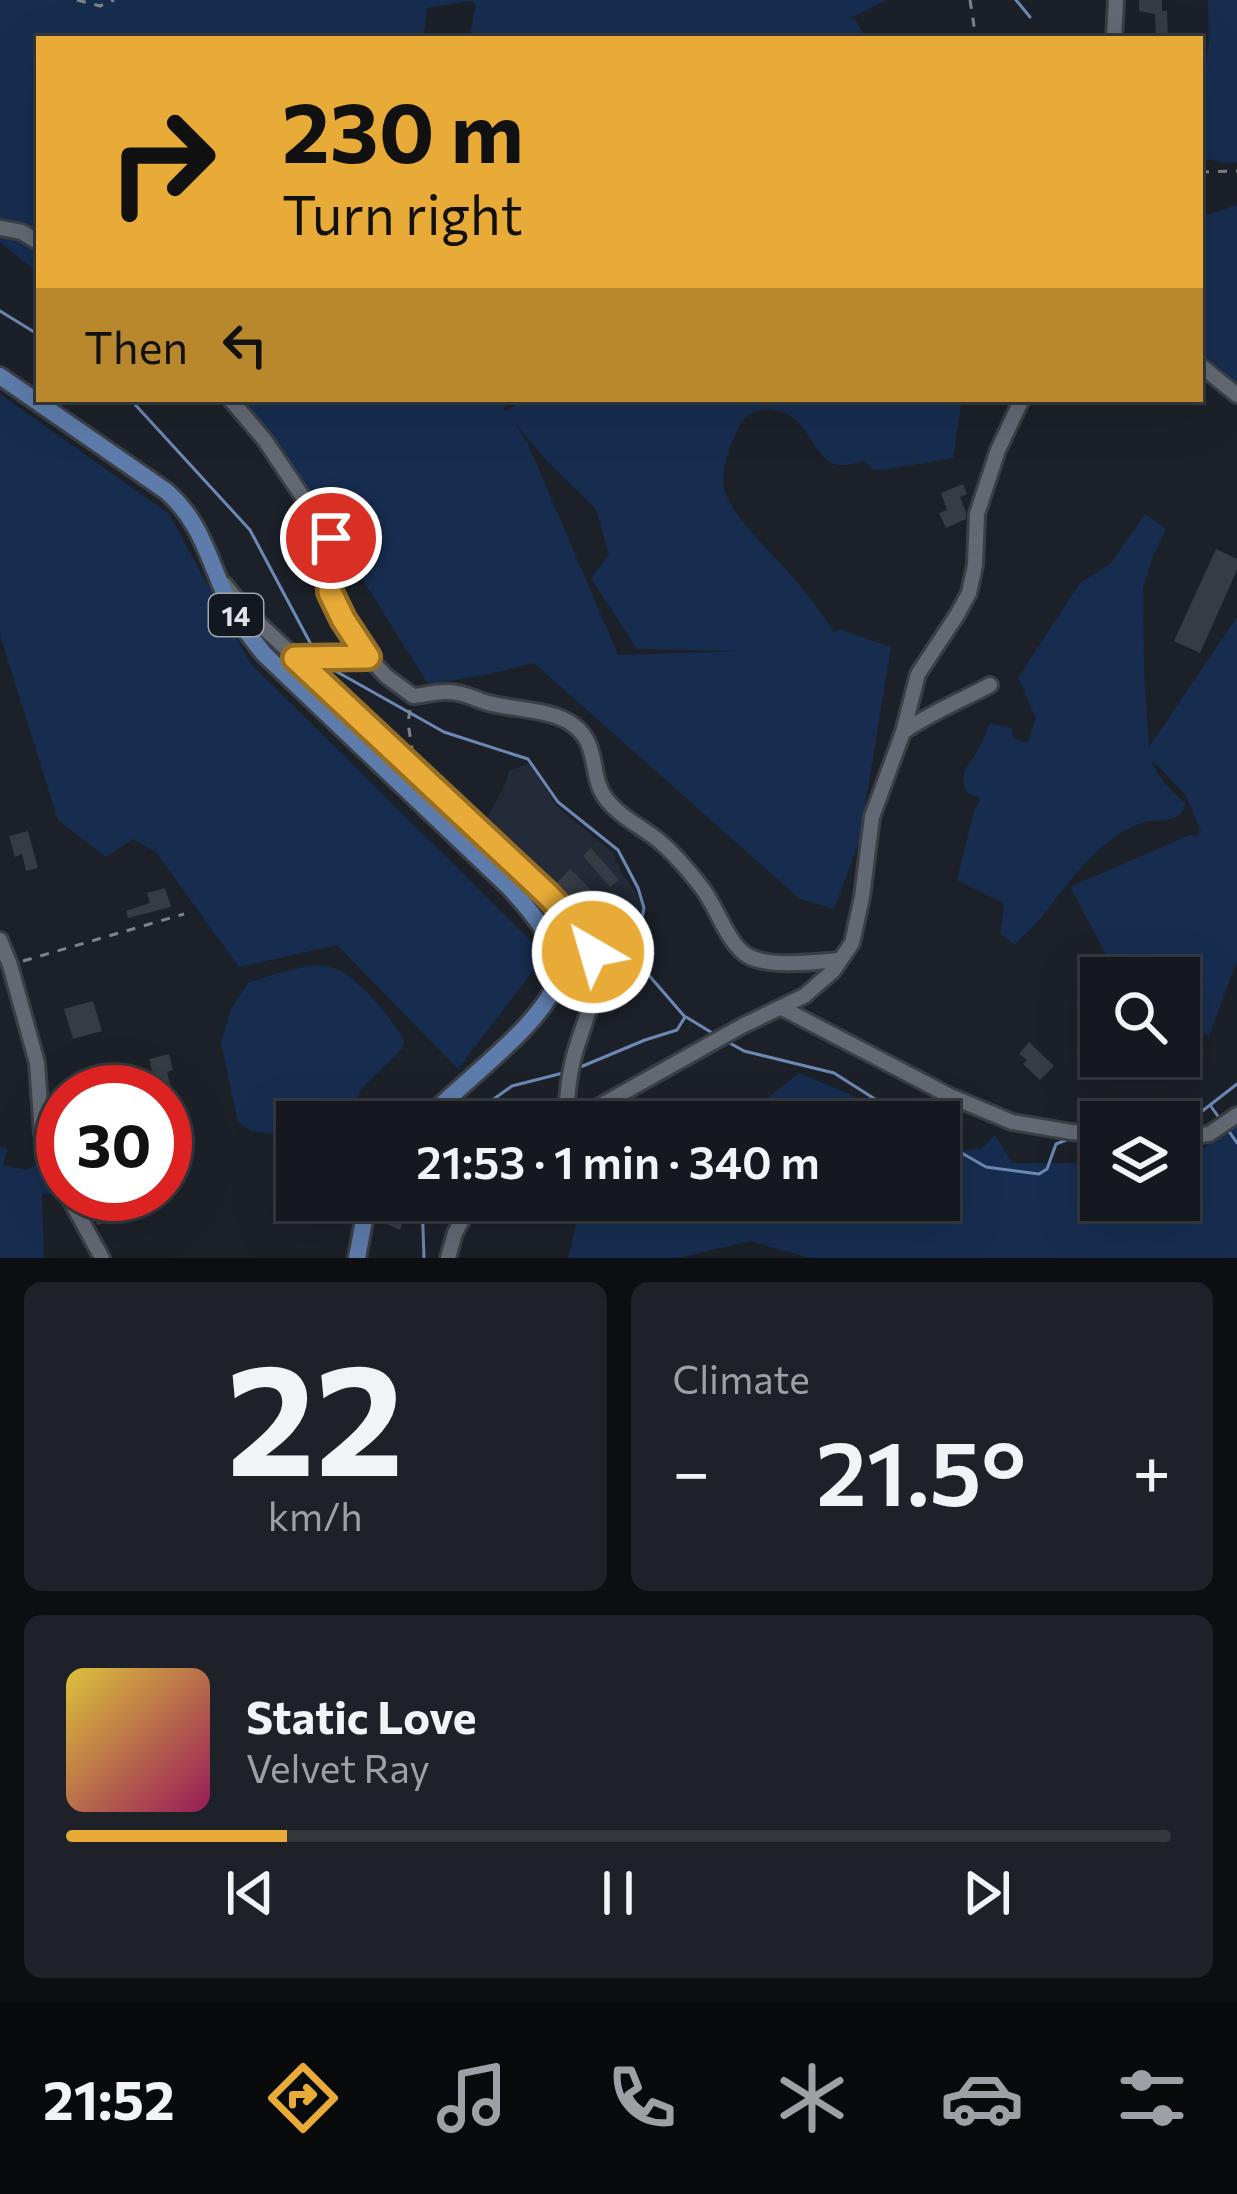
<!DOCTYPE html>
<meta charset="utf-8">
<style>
:root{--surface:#15191f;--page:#1e2228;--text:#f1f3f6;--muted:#9da0a4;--line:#34383d;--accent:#e8ab37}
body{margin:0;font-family:Commissioner,sans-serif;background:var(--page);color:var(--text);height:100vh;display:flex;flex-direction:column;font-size:45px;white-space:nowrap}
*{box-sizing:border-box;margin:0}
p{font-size:39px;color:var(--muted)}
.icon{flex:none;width:66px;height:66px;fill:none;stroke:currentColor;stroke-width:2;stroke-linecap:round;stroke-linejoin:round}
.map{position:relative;height:1258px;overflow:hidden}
.sheet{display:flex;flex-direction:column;gap:24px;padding:24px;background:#0c0e11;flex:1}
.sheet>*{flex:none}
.hud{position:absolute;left:36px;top:36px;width:1167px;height:366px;border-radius:0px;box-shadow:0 12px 48px #0002,0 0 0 3px var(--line);background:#e8ab37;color:#111;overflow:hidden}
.tools{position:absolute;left:1080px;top:957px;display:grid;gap:24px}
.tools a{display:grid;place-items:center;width:120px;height:120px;border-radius:0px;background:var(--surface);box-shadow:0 12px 48px #0002,0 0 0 3px var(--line);font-size:60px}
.speed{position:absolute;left:36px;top:1065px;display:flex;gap:24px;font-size:60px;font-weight:700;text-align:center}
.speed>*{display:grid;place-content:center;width:156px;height:156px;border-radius:50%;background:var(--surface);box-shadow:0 12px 48px #0002,0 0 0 3px var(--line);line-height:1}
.speed .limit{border:18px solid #d22;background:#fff;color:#111}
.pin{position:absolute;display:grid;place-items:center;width:102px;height:102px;color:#fff;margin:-51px;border:6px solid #fff;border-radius:50%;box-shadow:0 3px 12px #0007}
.me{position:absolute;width:132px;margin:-66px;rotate:322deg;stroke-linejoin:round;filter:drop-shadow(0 0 9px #0008)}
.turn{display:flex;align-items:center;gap:42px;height:252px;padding:0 48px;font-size:54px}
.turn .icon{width:156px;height:156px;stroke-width:2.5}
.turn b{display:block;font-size:84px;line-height:102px}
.then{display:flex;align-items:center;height:114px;padding:0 48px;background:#0003;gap:24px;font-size:45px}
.big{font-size:90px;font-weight:600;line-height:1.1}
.sheet .card{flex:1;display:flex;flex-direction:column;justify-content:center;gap:18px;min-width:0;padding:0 42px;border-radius:18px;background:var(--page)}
.sheet .dial{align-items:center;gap:0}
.dial b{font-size:156px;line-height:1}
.song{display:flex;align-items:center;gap:36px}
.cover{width:144px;height:144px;border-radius:18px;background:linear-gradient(135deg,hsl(50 70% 55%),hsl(330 70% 35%))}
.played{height:12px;border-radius:6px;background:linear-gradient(90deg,var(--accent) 20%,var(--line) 20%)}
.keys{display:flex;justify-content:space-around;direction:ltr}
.heat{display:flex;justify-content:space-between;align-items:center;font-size:66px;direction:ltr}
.sheet .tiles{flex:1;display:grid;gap:24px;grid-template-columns:1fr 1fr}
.card:last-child{grid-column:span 2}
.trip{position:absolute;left:276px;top:1101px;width:684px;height:120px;border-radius:0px;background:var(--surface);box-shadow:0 12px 48px #0002,0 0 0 3px var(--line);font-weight:600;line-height:120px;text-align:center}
.menu{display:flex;height:192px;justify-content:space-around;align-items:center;background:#080a0c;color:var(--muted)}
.menu .icon{width:84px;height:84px}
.menu .selected{color:var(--accent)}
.menu b{font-size:54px;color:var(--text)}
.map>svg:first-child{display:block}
</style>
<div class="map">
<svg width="1237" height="1258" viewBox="0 0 1237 1258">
<rect width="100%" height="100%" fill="#1c2129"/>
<path fill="#232b38" d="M530,763L557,807L612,852L623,875L637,895L644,909L627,957L555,885L542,877L484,823L505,785L509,771Z"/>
<path fill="#172d50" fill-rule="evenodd" d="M0,0H886L849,19H855L866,39H469L476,5L470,1L427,8L423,39H39V274L0,242Z
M1208,0H1237V162L1227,163L1200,158V93L1209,43Z
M1237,205V382L1200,351V217Z
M0,394L169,514L250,663L533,943L542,959L458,1069L337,945L239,967L156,852L133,839L106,857L58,820L0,635Z
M212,399H517L503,408L505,411L527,399H848L859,403L863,399H962L953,458L883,470H873L865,461C857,463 845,466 838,465C814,462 810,418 779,411C763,407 748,410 740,425C731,441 721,469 724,487C728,514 778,559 796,581C810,598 824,615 834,633L839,629L891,647L859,843L834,909L800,899L534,663L485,675L428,684L356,569L227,408ZM514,422L545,459L596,509L609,555L591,578L637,649L743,651L618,655L528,444Z
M1145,514L1166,529L1153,556L1143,587L1144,670L1149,747L1237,617V960L1209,1036L1179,1021V978H1119L1070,887L1190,835L1197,836L1201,831L1185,794L1153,761L1152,764L1165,784L1186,805C1176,824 1163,818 1145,822C1136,824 1127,829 1119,834C1085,857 1066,886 1041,918C1033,928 1023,935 1015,945L1000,934L1004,909L1003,903L957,880L974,811L980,800L979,797L967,793C959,774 965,769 976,754C982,745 985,733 990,723L1012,728V737L1025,743L1028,741L1036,718L1018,678L1080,583L1110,564Z
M313,965C324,966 334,967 343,972C363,985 394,1020 404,1041L402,1049L362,1088L344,1122H297V1137L251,1131L238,1122L221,1042L231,1009L248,983L278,973Z
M799,1073L868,1102L903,1122H712L717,1113L742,1119Z
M1237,1119V1258H810L750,1241L678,1258H568L582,1200H939V1144L947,1151L981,1149L995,1135L1012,1163H1071L1101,1166V1200H1179V1158L1204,1148Z
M0,1147L7,1149L3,1165L26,1170L41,1163L57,1193L42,1194L44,1258H0Z"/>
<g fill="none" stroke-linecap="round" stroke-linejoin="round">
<path stroke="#6c88b5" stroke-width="3" d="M1016,0L1030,17
M0,311L39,335
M130,399L250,530L315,652
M323,664L444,732L528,759L558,802L618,850L638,888L644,908L636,949L640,965L685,1017L677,1030L645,1040L578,1068
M686,1017L714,1034
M728,1042L744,1051L834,1073L911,1122
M1210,1105L1222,1122
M487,1122L491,1101L512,1086L563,1073
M1179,1125L1192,1119L1237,1084
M1228,1130L1237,1143
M939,1140L986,1167L1039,1174L1047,1169L1056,1144L1071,1138
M422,1200L424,1258"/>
</g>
<path fill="#363c45" d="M1139,0H1162V11H1167L1168,39H1156L1155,14L1139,11Z
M963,484L967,494L960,497L966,512V519L946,528L939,513L947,510L941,493Z
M1216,549L1237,559V570L1200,653L1174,641Z
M28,831L38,868L26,871L22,854L15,857L9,836Z
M591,848L619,880L610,887L583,856Z
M570,869L610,909L596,924L555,885Z
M165,888L171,907L128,918L126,911L150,903L147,893Z
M93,1001L102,1031L73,1039L64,1009Z
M1029,1042L1054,1066L1040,1080L1023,1064L1027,1060L1019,1054Z
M169,1054L173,1070L167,1072L172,1092H158L149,1059Z
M389,1200L404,1206L401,1214L405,1217L400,1230L384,1223L385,1220L380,1218Z
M132,1201L135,1215L97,1225L93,1212Z"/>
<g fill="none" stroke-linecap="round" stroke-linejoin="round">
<g stroke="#3a3f45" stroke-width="20">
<path id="minor" d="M1114,39L1116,0
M0,228L22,232L39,243
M1200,365L1237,395
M230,399L264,439L331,539L330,592L343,619L368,657L386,676L413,696C425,695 437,691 449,692C462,692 473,698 485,702C516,712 567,706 586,739C597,757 592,782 607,800C620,817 642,827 658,840C675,854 689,871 702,888C717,907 728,945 748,956C770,968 816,962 840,960
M224,584L248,613L547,894C564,911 587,929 594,953C603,986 582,1025 574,1056C569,1076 566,1101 567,1122
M295,657H368
M903,732C930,713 960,701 990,685
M0,940L10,965L37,1063L42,1133L49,1159L63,1186
M782,1008L950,1096L1012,1122L1071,1132L1101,1134
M571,1122L742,1026L804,996L833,971L852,943L862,897L872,817L903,732L918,674L957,615L969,593L975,565L977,514L998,450L1022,399
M1179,1137L1209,1134L1237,1115
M67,1194L102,1258
M448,1258L455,1233L473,1200"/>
</g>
<g stroke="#3a3f45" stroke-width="22">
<path id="major" d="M0,376L166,491C204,524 209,564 231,607C240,624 252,639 264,654L510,888C532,913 559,941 556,978C552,1018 454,1088 424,1122
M357,1258L364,1220L374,1200"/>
</g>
<path stroke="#7e8389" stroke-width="3" stroke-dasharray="9 9" stroke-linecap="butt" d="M77,0L100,6L114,0
M970,0L976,39
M1200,172L1237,171
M410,710L408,723L412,748
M23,961L184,914"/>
<use href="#minor" stroke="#636973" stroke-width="14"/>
<use href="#major" stroke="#5e7cab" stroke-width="16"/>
</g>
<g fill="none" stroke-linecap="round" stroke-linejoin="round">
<g stroke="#976f24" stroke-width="30">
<path id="route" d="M331,538L330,592L343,619L368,657L295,658L547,894L583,932L593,952"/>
</g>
<use href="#route" stroke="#e8ab37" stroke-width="21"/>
</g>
<g text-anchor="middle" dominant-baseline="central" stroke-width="12" stroke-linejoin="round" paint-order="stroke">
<rect fill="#131820" stroke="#a1a5ab" stroke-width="3" x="209" y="594" width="54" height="42" rx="9"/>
<g font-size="27" font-weight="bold" fill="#dee2e7">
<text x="236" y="615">14</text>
</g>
</g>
</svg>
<div class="tools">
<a><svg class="icon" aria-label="search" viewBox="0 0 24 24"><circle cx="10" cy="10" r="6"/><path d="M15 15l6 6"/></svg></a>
<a><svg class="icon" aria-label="layers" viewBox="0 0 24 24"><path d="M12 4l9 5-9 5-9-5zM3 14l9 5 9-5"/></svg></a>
</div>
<div class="speed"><div class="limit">30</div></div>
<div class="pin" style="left:331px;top:538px;background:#d93025"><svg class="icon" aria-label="arrive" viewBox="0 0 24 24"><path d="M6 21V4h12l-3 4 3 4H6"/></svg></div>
<svg class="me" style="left:593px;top:952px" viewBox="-20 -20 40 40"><circle r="17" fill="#e8ab37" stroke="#fff" stroke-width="3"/><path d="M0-11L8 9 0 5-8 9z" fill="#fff"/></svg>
<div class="trip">21:53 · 1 min · 340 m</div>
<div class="hud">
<div class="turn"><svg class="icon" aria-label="right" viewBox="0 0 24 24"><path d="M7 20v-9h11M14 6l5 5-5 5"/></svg><div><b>230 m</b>Turn right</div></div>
<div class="then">Then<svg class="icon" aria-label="left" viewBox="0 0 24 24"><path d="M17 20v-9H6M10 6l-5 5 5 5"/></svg></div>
</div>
</div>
<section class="sheet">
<div class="tiles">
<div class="card dial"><b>22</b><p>km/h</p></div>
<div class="card"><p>Climate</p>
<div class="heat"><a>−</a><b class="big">21.5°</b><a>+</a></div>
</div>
<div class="card">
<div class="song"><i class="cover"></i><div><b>Static Love</b><p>Velvet Ray</p></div></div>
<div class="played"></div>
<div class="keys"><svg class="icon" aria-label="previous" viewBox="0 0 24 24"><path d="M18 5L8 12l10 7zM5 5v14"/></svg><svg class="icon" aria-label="pause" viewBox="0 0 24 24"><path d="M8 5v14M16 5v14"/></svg><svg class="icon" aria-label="next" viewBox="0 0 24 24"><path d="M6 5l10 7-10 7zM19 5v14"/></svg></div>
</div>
</div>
</section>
<nav class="menu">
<b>21:52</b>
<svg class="icon selected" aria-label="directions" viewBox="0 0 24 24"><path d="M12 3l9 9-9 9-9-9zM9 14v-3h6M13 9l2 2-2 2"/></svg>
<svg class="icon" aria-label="music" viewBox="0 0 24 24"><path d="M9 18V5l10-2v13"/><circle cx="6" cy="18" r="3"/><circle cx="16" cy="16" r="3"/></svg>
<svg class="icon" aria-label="phone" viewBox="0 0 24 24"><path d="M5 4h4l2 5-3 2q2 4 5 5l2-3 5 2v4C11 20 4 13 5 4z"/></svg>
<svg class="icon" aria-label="climate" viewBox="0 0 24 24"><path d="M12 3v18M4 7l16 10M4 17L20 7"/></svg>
<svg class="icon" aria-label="car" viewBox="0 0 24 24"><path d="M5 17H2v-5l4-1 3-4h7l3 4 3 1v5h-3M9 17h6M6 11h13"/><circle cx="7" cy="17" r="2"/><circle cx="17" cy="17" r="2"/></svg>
<svg class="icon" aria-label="filters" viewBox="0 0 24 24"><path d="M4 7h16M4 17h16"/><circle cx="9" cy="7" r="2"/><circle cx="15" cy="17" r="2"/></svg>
</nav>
